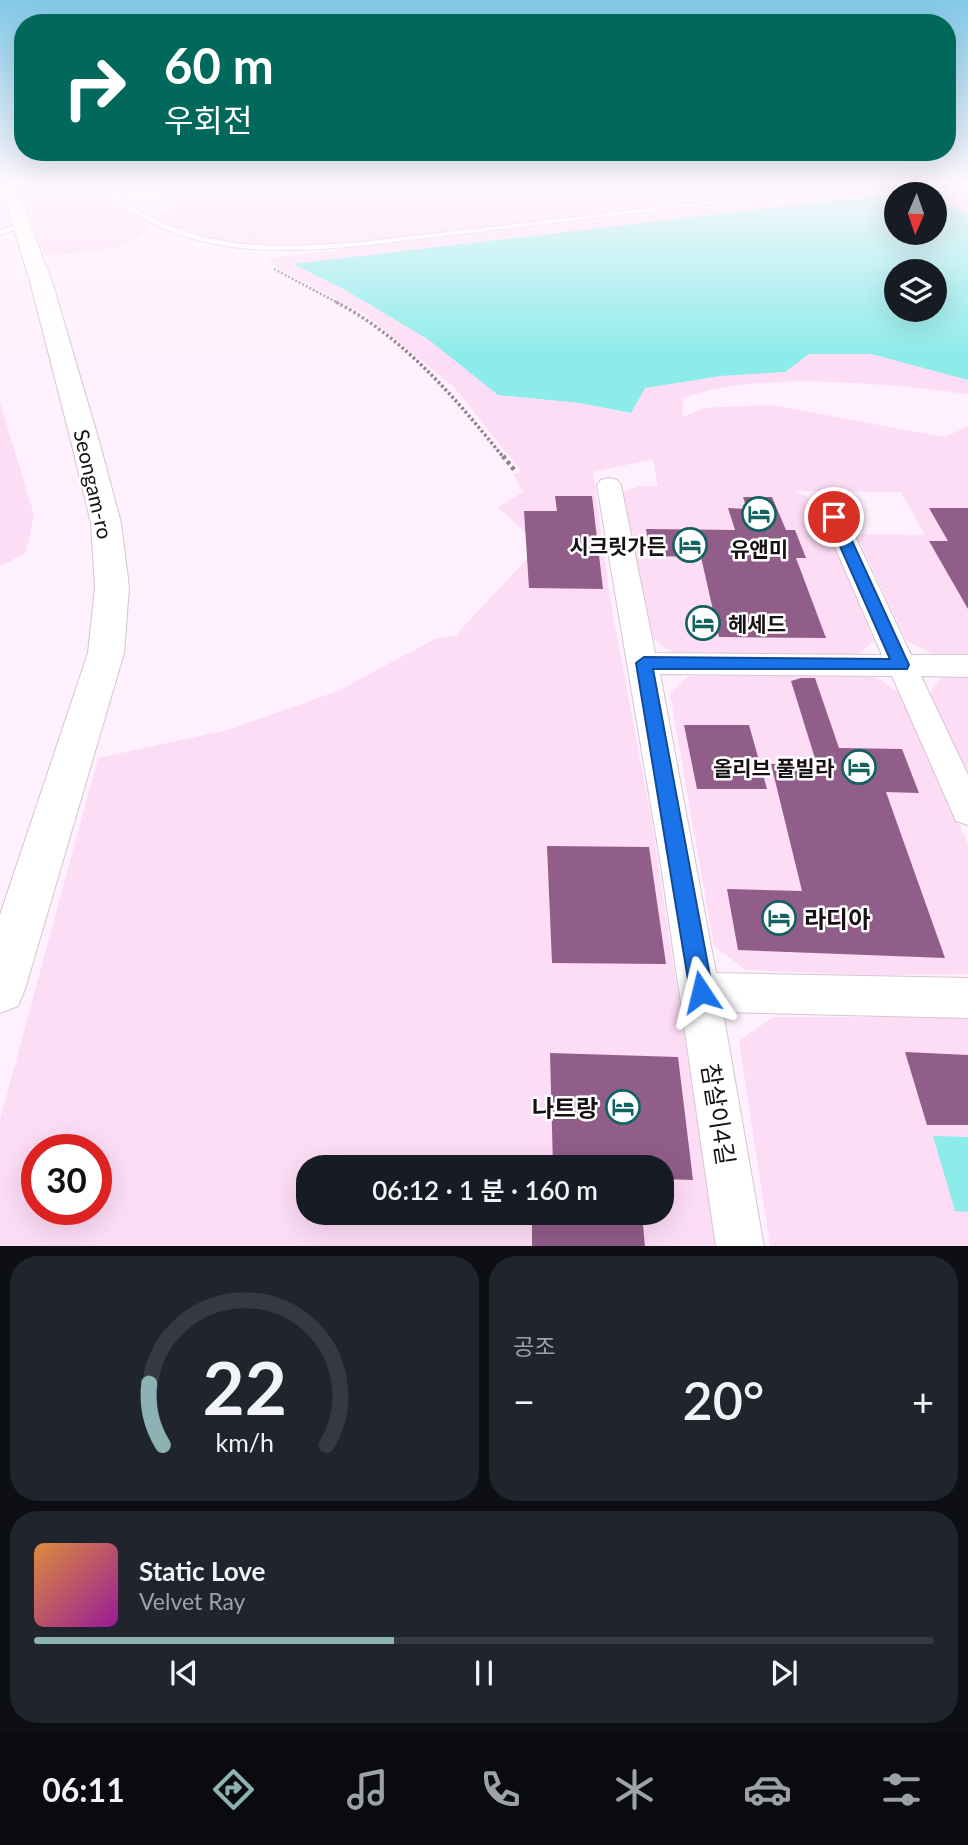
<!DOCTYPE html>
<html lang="ko">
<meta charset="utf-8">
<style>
:root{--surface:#171b24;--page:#20242c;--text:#f1f3f6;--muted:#9ea1a6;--line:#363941;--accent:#8cb2b3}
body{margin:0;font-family:Lato,"Noto Sans KR",sans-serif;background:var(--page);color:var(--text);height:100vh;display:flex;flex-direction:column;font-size:26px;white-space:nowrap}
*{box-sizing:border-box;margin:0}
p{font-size:23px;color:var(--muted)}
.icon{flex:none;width:38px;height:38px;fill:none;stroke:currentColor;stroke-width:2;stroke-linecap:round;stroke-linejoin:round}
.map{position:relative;height:1246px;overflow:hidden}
.side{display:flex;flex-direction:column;gap:10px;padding:10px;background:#0d0f14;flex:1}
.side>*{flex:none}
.banner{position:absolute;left:14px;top:14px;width:942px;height:147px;border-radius:28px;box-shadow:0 7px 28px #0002;background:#00695c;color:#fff;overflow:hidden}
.needle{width:46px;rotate:182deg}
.fabs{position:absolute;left:884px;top:182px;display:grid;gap:14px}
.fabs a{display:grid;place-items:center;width:63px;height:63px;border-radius:50%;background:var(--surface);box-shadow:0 7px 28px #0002;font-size:35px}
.speed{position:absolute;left:21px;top:1134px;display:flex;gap:14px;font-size:35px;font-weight:700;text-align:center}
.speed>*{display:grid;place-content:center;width:91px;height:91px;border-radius:50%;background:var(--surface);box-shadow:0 7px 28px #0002;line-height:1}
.speed .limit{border:10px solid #d22;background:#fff;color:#111}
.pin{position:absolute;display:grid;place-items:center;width:60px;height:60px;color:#fff;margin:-30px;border:4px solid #fff;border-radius:50%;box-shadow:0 2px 7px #0007}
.me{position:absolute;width:77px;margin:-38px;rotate:350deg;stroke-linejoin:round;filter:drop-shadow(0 0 5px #0008)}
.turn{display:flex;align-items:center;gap:24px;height:147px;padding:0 35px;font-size:32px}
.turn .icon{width:91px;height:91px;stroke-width:2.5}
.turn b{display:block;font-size:49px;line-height:60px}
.big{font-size:52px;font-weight:600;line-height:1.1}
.side .widget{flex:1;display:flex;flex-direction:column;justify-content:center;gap:10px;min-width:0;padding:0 24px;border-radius:28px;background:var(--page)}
.side .dial{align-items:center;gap:0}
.dial svg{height:182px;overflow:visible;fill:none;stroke:var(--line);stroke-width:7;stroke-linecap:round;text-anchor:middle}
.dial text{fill:var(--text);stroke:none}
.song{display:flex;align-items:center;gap:21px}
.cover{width:84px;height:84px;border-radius:10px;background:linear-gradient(135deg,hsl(30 70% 55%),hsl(300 70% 35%))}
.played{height:7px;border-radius:4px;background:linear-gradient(90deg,var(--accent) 40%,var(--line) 40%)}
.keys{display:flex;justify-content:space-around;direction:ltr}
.heat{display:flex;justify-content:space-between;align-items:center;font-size:38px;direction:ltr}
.side .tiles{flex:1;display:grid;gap:10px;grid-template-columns:1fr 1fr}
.widget:last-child{grid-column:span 2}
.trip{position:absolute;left:296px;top:1155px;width:378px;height:70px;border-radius:28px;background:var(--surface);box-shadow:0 7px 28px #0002;font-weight:600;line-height:70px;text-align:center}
.dock{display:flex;height:112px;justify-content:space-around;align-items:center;background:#090b0e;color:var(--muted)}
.dock .icon{width:49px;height:49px}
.dock .active{color:var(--accent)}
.dock b{font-size:32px;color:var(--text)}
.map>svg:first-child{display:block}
</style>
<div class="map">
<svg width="968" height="1247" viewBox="0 0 968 1247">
<rect width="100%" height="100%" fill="#fef0fc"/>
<path fill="#fddcf6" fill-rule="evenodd" d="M15,183H85L99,189L148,226C128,254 76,254 45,255Z
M149,183H859L361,241L290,246L230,243L174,226L151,214L171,210L168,207L167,198Z
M912,183C934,183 949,186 968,198V215L935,197L934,194L921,190L295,265L347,291L429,340L498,395L580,403L630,413L644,388L721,376L785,372L809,354H871L968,380V394C891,384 754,370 683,398V417L704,408L771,405L944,437L968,427V656H936L906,640L856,534L925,535L901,492L794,491L815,500L874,641L857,655L672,652L651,637L623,492L640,486H658L653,459L593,472L611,605L652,823L716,1246L0,1247V1120L98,758L228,730L338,691L435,639L456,635L539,546L498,507L523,492L513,474L522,472L454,387L366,315L282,270L271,262L270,258ZM37,1150H96V1209H37ZM308,1167H662V1213H308Z
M0,403L34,515L26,552L0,567Z
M784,675L876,677L902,695L968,844V974L872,975L746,970L714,946L670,694L689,676Z
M943,676L968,677V779L927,696Z
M773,1017H968V1246H770L739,1041Z"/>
<path fill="#8becea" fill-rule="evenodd" d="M922,190L930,194H896V233H934L935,197L968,215V380L871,354H809L785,372L721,376L645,388L631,413L580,403L498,395L429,340L347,291L293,264ZM896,271H934V310H896Z
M933,1136L968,1137V1212L955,1211Z"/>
<path fill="#915d89" d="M555,496H592L603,589L529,588L524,511H557Z
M743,497H772L786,530H795L806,558H796L826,638L719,637L701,557L650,556L646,529L735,530L728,508L747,509Z
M929,508H968V609L929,541H948Z
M801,678H815L839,748L902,749L919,793L886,792L945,958L738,950L727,889L802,891L771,764L817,765L791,681Z
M684,725H749L767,789H697Z
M547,846L649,847L666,964L552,963Z
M905,1052L968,1055V1125H927Z
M550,1053L678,1057L693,1180L662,1179V1167H553Z
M532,1213H642L645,1247H532Z"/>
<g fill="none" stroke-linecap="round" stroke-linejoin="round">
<g stroke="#d5c5d2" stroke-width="2">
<path id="service" d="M91,183H100C120,194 138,211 159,221C223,252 292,247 361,242L865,183H887L361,246C290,252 220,256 154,224C132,214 110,197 91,183Z
M22,222L26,224L25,226L0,235V230Z"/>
</g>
<g stroke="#d5c5d2" stroke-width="2">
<path id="minor" d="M609,478L617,480L621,485L655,653L882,655L822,517L825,512L834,510L843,512L846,517L911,655H968V677L921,676L968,775V825L956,821L892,676L660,674L716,973L968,978V1018L723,1012L764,1247H716L661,865L597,485L601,480Z"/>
</g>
<g stroke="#d5c5d2" stroke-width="2">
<path id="tertiary" d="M0,183H15L53,285L99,441L121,523L129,587L124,653L25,989L18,1006L0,1013V915L88,653L95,587L91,523L71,441L31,285Z"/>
</g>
<path stroke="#8c828a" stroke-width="2.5" stroke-dasharray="2 2" stroke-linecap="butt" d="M274,269L340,304"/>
<path stroke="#8c828a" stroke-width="3.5" stroke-dasharray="2.5 2.5" stroke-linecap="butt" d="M336,302C405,338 456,399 504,458"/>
<path stroke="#8c828a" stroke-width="4.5" stroke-dasharray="3.5 3.5" stroke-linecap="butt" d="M503,456L515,471"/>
<use href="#service" fill="#fff" fill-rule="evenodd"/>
<use href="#minor" fill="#fff" fill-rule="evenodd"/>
<use href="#tertiary" fill="#fff" fill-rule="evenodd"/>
</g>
<linearGradient id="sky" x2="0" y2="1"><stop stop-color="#83cae9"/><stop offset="0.51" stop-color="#fff8fe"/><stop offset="1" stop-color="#fff8fe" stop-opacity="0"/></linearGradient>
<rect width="968" height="358" fill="url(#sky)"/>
<path fill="#1a73e8" stroke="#114b97" stroke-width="2" d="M834,513L841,517L909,665L907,669H653L713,992L709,999L701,1003L693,999L690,992L636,663L644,657L890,659L827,517Z"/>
<defs>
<g id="hotel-ring" transform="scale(1.75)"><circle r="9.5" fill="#fff" stroke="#116261" stroke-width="1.5"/><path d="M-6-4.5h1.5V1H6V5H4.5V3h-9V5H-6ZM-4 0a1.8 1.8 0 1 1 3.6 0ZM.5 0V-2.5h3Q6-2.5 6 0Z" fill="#116261"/></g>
</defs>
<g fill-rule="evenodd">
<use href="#hotel-ring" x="759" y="514"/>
<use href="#hotel-ring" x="690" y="545"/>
<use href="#hotel-ring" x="703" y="623"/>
<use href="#hotel-ring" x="859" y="767"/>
<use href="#hotel-ring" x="779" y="918"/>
<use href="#hotel-ring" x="623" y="1107"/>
</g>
<g text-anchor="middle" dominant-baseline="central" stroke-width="5" stroke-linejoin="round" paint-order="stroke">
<g font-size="21" fill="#171116" stroke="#fff">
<text transform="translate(94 484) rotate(77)">Seongam-ro</text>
</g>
<g font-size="21" font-weight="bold" fill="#171116" stroke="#fff" text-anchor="end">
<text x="666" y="545">시크릿가든</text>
<text x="759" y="548" text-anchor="middle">유앤미</text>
<text x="728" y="623" text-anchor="start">헤세드</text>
<text x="834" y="767">올리브 풀빌라</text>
</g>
<g font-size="24" font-weight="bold" fill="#171116" stroke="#fff" text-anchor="start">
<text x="804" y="918">라디아</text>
<text x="598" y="1107" text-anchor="end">나트랑</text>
</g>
<g font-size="24" fill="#171116" stroke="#fff">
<text transform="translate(719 1114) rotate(81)">참살이4길</text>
</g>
</g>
</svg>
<div class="fabs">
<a><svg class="needle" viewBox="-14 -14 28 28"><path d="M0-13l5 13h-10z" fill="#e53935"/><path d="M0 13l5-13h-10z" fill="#9ea1a6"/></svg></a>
<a><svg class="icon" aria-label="layers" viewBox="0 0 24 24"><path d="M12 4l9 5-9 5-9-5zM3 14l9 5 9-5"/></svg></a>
</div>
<div class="speed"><div class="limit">30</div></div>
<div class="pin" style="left:834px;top:517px;background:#d93025"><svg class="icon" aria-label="arrive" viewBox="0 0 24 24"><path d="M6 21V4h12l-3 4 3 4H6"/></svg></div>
<svg class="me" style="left:701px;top:992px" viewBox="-20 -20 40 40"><path d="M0-17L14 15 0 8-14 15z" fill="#1a73e8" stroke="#fff" stroke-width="4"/></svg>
<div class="trip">06:12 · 1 분 · 160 m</div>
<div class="banner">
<div class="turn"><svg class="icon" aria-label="right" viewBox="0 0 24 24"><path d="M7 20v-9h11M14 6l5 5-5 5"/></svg><div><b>60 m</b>우회전</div></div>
</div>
</div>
<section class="side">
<div class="tiles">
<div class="widget dial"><svg viewBox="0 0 100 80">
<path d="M14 69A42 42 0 1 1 86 69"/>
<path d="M14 69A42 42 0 0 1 8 42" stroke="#8cb2b3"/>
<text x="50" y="56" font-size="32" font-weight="700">22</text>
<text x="50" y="72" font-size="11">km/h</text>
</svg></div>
<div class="widget"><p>공조</p>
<div class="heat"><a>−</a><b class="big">20°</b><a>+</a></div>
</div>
<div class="widget">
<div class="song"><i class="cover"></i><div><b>Static Love</b><p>Velvet Ray</p></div></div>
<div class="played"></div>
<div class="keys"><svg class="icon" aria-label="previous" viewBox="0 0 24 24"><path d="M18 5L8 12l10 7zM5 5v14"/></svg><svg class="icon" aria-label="pause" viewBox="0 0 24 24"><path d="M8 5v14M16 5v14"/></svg><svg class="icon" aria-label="next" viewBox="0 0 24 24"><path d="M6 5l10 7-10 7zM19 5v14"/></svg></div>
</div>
</div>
</section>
<nav class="dock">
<b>06:11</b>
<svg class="icon active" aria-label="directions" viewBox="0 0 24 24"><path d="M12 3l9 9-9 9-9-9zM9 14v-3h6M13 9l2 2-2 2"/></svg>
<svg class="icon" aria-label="music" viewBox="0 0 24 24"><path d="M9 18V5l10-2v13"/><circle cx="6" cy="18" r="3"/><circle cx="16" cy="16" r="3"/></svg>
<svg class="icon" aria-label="phone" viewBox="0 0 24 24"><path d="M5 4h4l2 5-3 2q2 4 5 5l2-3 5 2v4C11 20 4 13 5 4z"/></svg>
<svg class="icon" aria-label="climate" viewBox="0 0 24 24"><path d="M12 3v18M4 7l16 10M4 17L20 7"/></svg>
<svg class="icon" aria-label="car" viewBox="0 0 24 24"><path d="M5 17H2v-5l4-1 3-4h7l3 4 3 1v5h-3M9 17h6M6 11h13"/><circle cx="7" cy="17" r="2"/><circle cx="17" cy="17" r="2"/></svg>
<svg class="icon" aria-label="filters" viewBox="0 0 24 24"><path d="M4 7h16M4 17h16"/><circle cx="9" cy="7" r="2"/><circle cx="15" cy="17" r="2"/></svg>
</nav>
